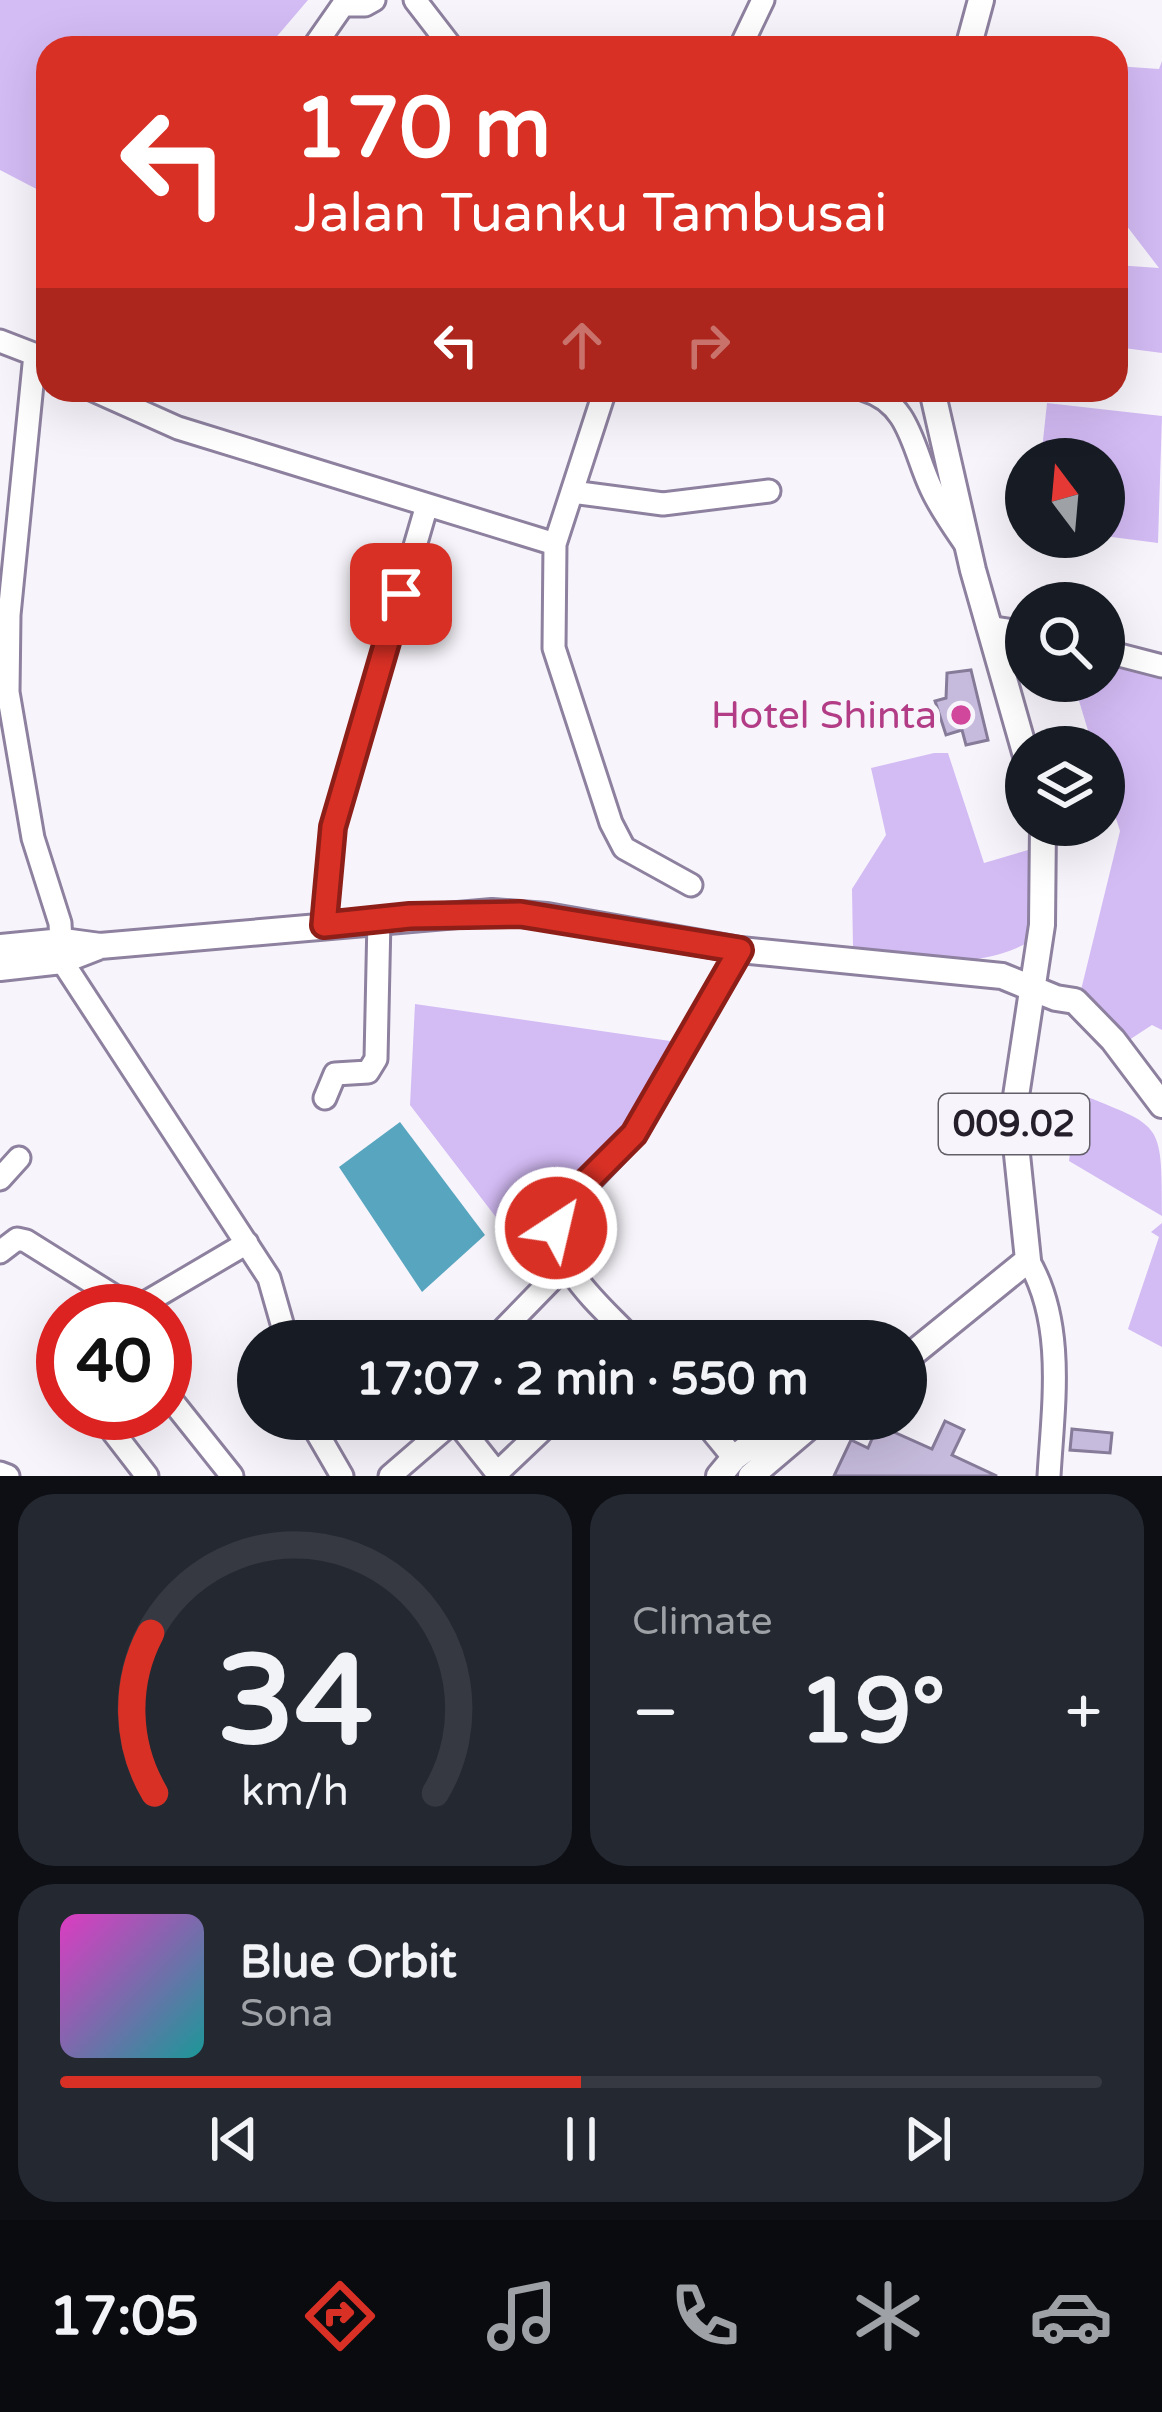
<!DOCTYPE html>
<meta charset="utf-8">
<style>
:root{--surface:#171b24;--page:#242831;--text:#f1f3f6;--muted:#9ea1a6;--line:#363941;--accent:#d93025}
body{margin:0;font-family:"Varela Round",sans-serif;background:var(--page);color:var(--text);height:100vh;display:flex;flex-direction:column;font-size:45px;white-space:nowrap}
*{box-sizing:border-box;margin:0}
p{font-size:39px;color:var(--muted)}
.icon{flex:none;width:66px;height:66px;fill:none;stroke:currentColor;stroke-width:2;stroke-linecap:round;stroke-linejoin:round}
.map{position:relative;height:1476px;overflow:hidden}
.drawer{display:flex;flex-direction:column;gap:18px;padding:18px;background:#0d0f14;flex:1}
.drawer>*{flex:none}
.banner{position:absolute;left:36px;top:36px;width:1092px;height:366px;border-radius:36px;box-shadow:0 12px 48px #0002;background:#d93025;color:#fff;overflow:hidden}
.needle{width:78px;rotate:344deg}
.buttons{position:absolute;left:1005px;top:438px;display:grid;gap:24px}
.buttons a{display:grid;place-items:center;width:120px;height:120px;border-radius:50%;background:var(--surface);box-shadow:0 12px 48px #0002;font-size:60px}
.speed{position:absolute;left:36px;top:1284px;display:flex;gap:24px;font-size:60px;font-weight:700;text-align:center}
.speed>*{display:grid;place-content:center;width:156px;height:156px;border-radius:50%;background:var(--surface);box-shadow:0 12px 48px #0002;line-height:1}
.speed .limit{border:18px solid #d22;background:#fff;color:#111}
.pin{position:absolute;display:grid;place-items:center;width:102px;height:102px;color:#fff;margin:-51px;border-radius:24px;box-shadow:0 6px 18px #0006}
.me{position:absolute;width:132px;margin:-66px;rotate:35deg;stroke-linejoin:round;filter:drop-shadow(0 0 9px #0008)}
.turn{display:flex;align-items:center;gap:42px;height:252px;padding:0 60px;font-size:54px}
.turn .icon{width:156px;height:156px;stroke-width:2.5}
.turn b{display:block;font-size:84px;line-height:102px}
.lanes{display:flex;align-items:center;height:114px;padding:0 60px;background:#0003;justify-content:center;gap:60px;direction:ltr}
.lanes .off{opacity:.35}
.big{font-size:90px;font-weight:700;line-height:1.1}
.drawer .card{flex:1;display:flex;flex-direction:column;justify-content:center;gap:18px;min-width:0;padding:0 42px;border-radius:36px;background:var(--page)}
.drawer .dial{align-items:center;gap:0}
.dial svg{height:312px;overflow:visible;fill:none;stroke:var(--line);stroke-width:7;stroke-linecap:round;text-anchor:middle}
.dial text{fill:var(--text);stroke:none}
.song{display:flex;align-items:center;gap:36px}
.cover{width:144px;height:144px;border-radius:18px;background:linear-gradient(135deg,hsl(310 70% 55%),hsl(180 70% 35%))}
.played{height:12px;border-radius:6px;background:linear-gradient(90deg,var(--accent) 50%,var(--line) 50%)}
.keys{display:flex;justify-content:space-around;direction:ltr}
.heat{display:flex;justify-content:space-between;align-items:center;font-size:66px;direction:ltr}
.drawer .tiles{flex:1;display:grid;gap:18px;grid-template-columns:1fr 1fr}
.card:last-child{grid-column:span 2}
.trip{position:absolute;left:237px;top:1320px;width:690px;height:120px;border-radius:60px;background:var(--surface);box-shadow:0 12px 48px #0002;font-weight:700;line-height:120px;text-align:center}
.tab-bar{display:flex;height:192px;justify-content:space-around;align-items:center;background:#090b0e;color:var(--muted)}
.tab-bar .icon{width:84px;height:84px}
.tab-bar .current{color:var(--accent)}
.tab-bar b{font-size:54px;color:var(--text)}
.map>svg:first-child{display:block}
</style>
<div class="map">
<svg width="1162" height="1476" viewBox="0 0 1162 1476">
<rect width="100%" height="100%" fill="#f7f5fb"/>
<path fill="#d3bbf4" d="M0,0H308L267,48H48V195L0,170Z
M1162,61V353L1116,347V265L1159,268L1116,212V66L1159,69Z
M1047,403L1162,416L1158,543L1104,536V459H1041Z
M1104,658L1162,672V1030L1152,1025L1126,1042L1081,990L1120,831L1104,781V747H1093L1073,681H1104Z
M934,753H948L984,863L1035,848L1027,943C971,973 912,957 853,948L852,889L886,835L871,768Z
M415,1004L677,1042L630,1126L550,1213L512,1238L410,1105Z
M1078,1093C1162,1128 1162,1118 1162,1216L1069,1161Z
M1162,1223V1347L1128,1329L1159,1237L1151,1232Z"/>
<path fill="#57a5bf" d="M400,1122L485,1235L422,1292L339,1167Z"/>
<path fill="#c6bbdc" stroke="#867b99" stroke-width="3" d="M971,670L988,740L966,745L962,730L946,735L935,701L946,698L947,673Z
M945,1421L964,1430L952,1455L997,1476H834L851,1440L868,1448L878,1425L932,1449Z
M1072,1429L1112,1433L1110,1453L1070,1450Z"/>
<g fill="none" stroke-linecap="round" stroke-linejoin="round">
<g stroke="#8d819f" stroke-width="27">
<path id="minor" d="M415,0L452,48
M313,48L343,5H365L374,0
M740,48L763,0
M0,341L44,358
M35,354L9,615L8,692L33,838L60,923L62,961L269,1278L287,1341
M93,390L178,428L555,544L554,648L611,823L624,848L691,885
M865,390C910,403 913,450 931,488C940,508 953,526 966,545
M572,492L663,504L769,491
M555,544L605,390
M988,627L1026,633
M1104,651L1162,666
M324,925L333,827L427,505
M325,1098L335,1074L368,1072L376,1059L379,919
M0,1179L19,1158
M0,1252L17,1239L26,1241L130,1306L145,1303L247,1243
M1028,1260C1066,1324 1053,1406 1049,1476
M492,1341L566,1265
M634,1341C602,1306 549,1267 558,1215L635,1134L740,950
M165,1392L232,1476
M309,1419L342,1476
M702,1419L734,1458
M455,1420L497,1473L554,1419
M110,1428L147,1476
M0,1473L8,1476
M390,1476L456,1419"/>
</g>
<g stroke="#8d819f" stroke-width="30">
<path id="major" d="M968,48L981,0
M932,390L973,570L1026,756
M0,947L63,941L100,946L492,912L547,916L740,950L1002,976L1056,998L1075,1001L1113,1040L1162,1105
M0,968L62,961L98,947
M906,1359L1028,1260L1013,1116L1042,925L1043,825
M719,1476L734,1458L785,1419
M751,1476L818,1419"/>
</g>
<use href="#minor" stroke="#fff" stroke-width="21"/>
<use href="#major" stroke="#fff" stroke-width="24"/>
</g>
<g fill="none" stroke-linecap="round" stroke-linejoin="round">
<g stroke="#8d1f18" stroke-width="30">
<path id="route" d="M401,594L333,827L324,925L410,916L520,914L740,950L634,1134L566,1202L556,1228"/>
</g>
<use href="#route" stroke="#d93025" stroke-width="21"/>
</g>
<circle fill="#d1479c" stroke="#f7f5fb" stroke-width="4.5" cx="961" cy="715" r="12"/>
<g text-anchor="middle" dominant-baseline="central" stroke-width="12" stroke-linejoin="round" paint-order="stroke">
<rect fill="#f7f5fb" stroke="#635f69" stroke-width="3" x="939" y="1094" width="150" height="60" rx="9"/>
<g font-size="36" font-weight="bold" fill="#241f2b">
<text x="1014" y="1124">009.02</text>
</g>
<g font-size="39" fill="#b23c85" stroke="#f7f5fb" text-anchor="end">
<text x="937" y="715">Hotel Shinta</text>
</g>
</g>
</svg>
<div class="buttons">
<a><svg class="needle" viewBox="-14 -14 28 28"><path d="M0-13l5 13h-10z" fill="#e53935"/><path d="M0 13l5-13h-10z" fill="#9ea1a6"/></svg></a>
<a><svg class="icon" aria-label="search" viewBox="0 0 24 24"><circle cx="10" cy="10" r="6"/><path d="M15 15l6 6"/></svg></a>
<a><svg class="icon" aria-label="layers" viewBox="0 0 24 24"><path d="M12 4l9 5-9 5-9-5zM3 14l9 5 9-5"/></svg></a>
</div>
<div class="speed"><div class="limit">40</div></div>
<div class="pin" style="left:401px;top:594px;background:#d93025"><svg class="icon" aria-label="arrive" viewBox="0 0 24 24"><path d="M6 21V4h12l-3 4 3 4H6"/></svg></div>
<svg class="me" style="left:556px;top:1228px" viewBox="-20 -20 40 40"><circle r="17" fill="#d93025" stroke="#fff" stroke-width="3"/><path d="M0-11L8 9 0 5-8 9z" fill="#fff"/></svg>
<div class="trip">17:07 · 2 min · 550 m</div>
<div class="banner">
<div class="turn"><svg class="icon" aria-label="left" viewBox="0 0 24 24"><path d="M17 20v-9H6M10 6l-5 5 5 5"/></svg><div><b>170 m</b>Jalan Tuanku Tambusai</div></div>
<div class="lanes"><svg class="icon" aria-label="left" viewBox="0 0 24 24"><path d="M17 20v-9H6M10 6l-5 5 5 5"/></svg><svg class="icon off" aria-label="ahead" viewBox="0 0 24 24"><path d="M12 20V5M6 11l6-6 6 6"/></svg><svg class="icon off" aria-label="right" viewBox="0 0 24 24"><path d="M7 20v-9h11M14 6l5 5-5 5"/></svg></div>
</div>
</div>
<section class="drawer">
<div class="tiles">
<div class="card dial"><svg viewBox="0 0 100 80">
<path d="M14 69A42 42 0 1 1 86 69"/>
<path d="M14 69A42 42 0 0 1 13 28" stroke="#d93025"/>
<text x="50" y="56" font-size="32" font-weight="700">34</text>
<text x="50" y="72" font-size="11">km/h</text>
</svg></div>
<div class="card"><p>Climate</p>
<div class="heat"><a>−</a><b class="big">19°</b><a>+</a></div>
</div>
<div class="card">
<div class="song"><i class="cover"></i><div><b>Blue Orbit</b><p>Sona</p></div></div>
<div class="played"></div>
<div class="keys"><svg class="icon" aria-label="previous" viewBox="0 0 24 24"><path d="M18 5L8 12l10 7zM5 5v14"/></svg><svg class="icon" aria-label="pause" viewBox="0 0 24 24"><path d="M8 5v14M16 5v14"/></svg><svg class="icon" aria-label="next" viewBox="0 0 24 24"><path d="M6 5l10 7-10 7zM19 5v14"/></svg></div>
</div>
</div>
</section>
<nav class="tab-bar">
<b>17:05</b>
<svg class="icon current" aria-label="directions" viewBox="0 0 24 24"><path d="M12 3l9 9-9 9-9-9zM9 14v-3h6M13 9l2 2-2 2"/></svg>
<svg class="icon" aria-label="music" viewBox="0 0 24 24"><path d="M9 18V5l10-2v13"/><circle cx="6" cy="18" r="3"/><circle cx="16" cy="16" r="3"/></svg>
<svg class="icon" aria-label="phone" viewBox="0 0 24 24"><path d="M5 4h4l2 5-3 2q2 4 5 5l2-3 5 2v4C11 20 4 13 5 4z"/></svg>
<svg class="icon" aria-label="climate" viewBox="0 0 24 24"><path d="M12 3v18M4 7l16 10M4 17L20 7"/></svg>
<svg class="icon" aria-label="car" viewBox="0 0 24 24"><path d="M5 17H2v-5l4-1 3-4h7l3 4 3 1v5h-3M9 17h6M6 11h13"/><circle cx="7" cy="17" r="2"/><circle cx="17" cy="17" r="2"/></svg>
</nav>
